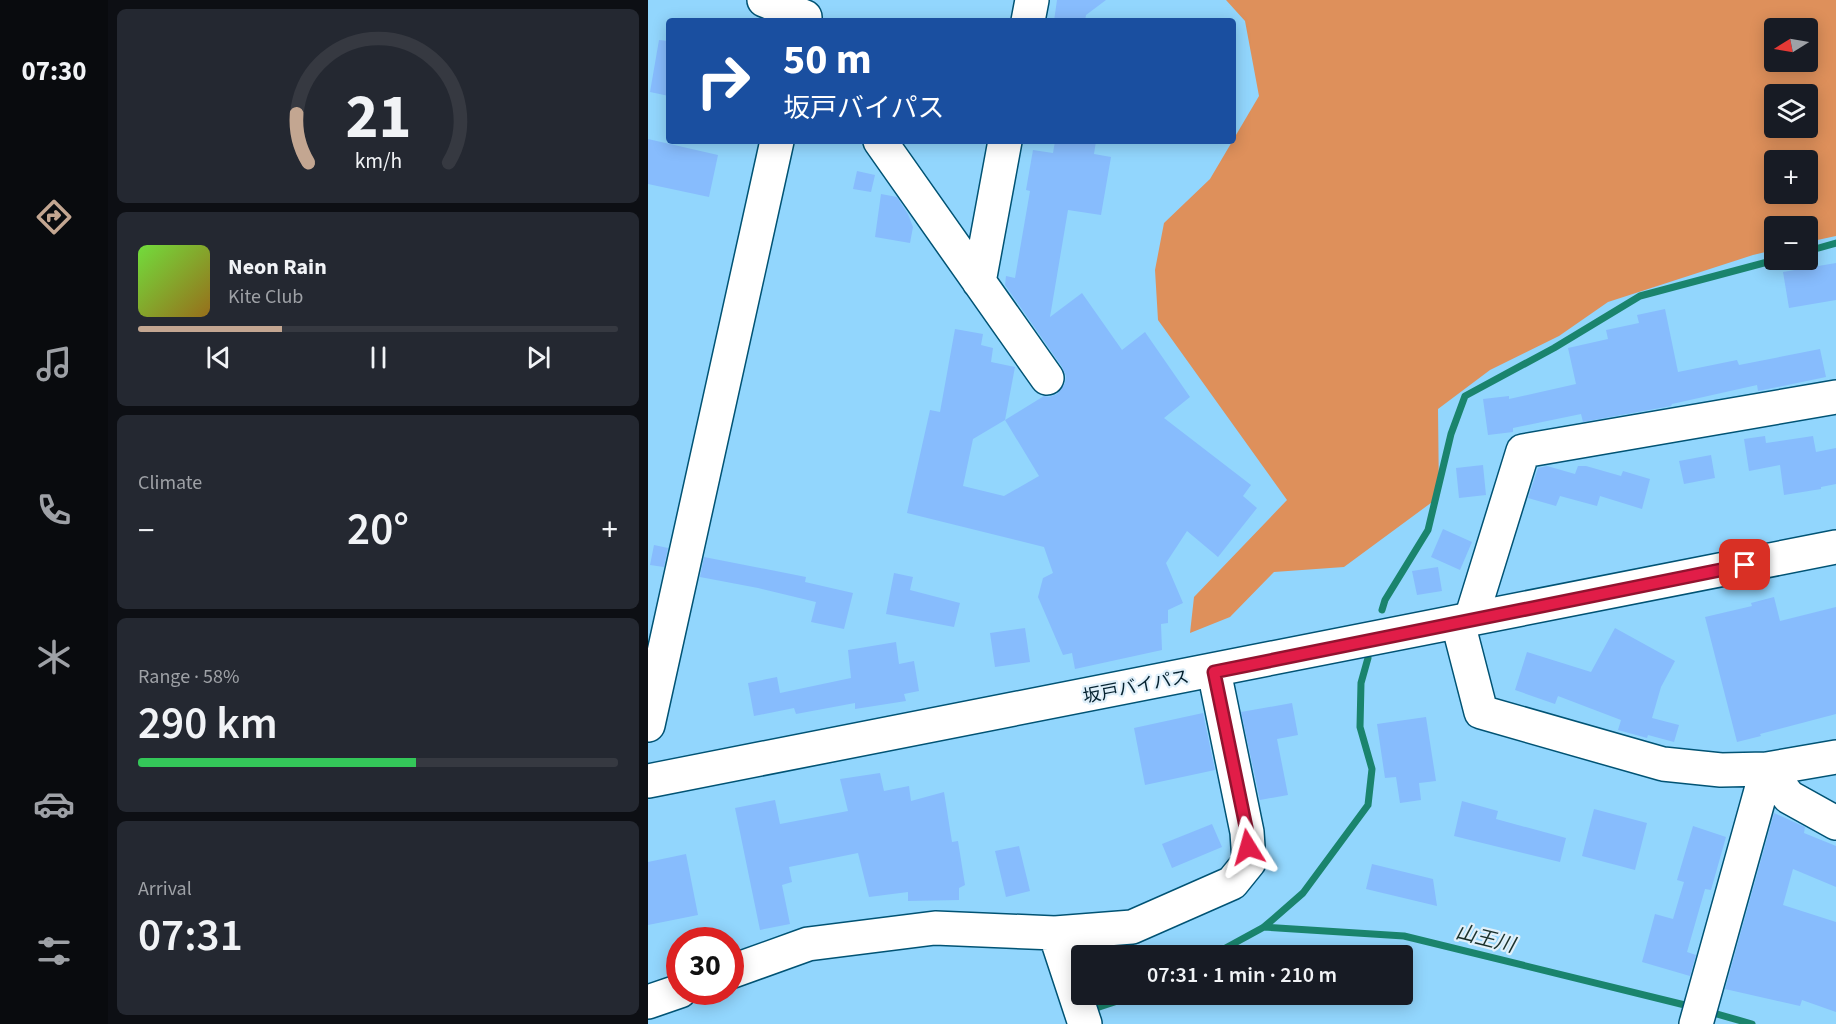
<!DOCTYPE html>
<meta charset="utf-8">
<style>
:root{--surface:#171b24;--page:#242831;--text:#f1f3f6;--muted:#9ea1a6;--line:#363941;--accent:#c3a691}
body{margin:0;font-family:"Source Sans 3","Noto Sans JP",sans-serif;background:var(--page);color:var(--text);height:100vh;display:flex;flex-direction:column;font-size:22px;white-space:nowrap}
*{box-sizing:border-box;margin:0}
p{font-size:20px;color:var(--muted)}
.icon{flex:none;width:33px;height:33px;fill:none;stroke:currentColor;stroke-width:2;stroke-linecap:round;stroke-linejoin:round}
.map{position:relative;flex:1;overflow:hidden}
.panel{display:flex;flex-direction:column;gap:9px;padding:9px;background:#0d0f14;width:540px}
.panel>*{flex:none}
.banner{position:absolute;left:18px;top:18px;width:570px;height:126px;border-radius:6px;box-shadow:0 3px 15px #0003;background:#1a4fa0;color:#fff;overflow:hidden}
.needle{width:39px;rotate:259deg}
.buttons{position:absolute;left:1116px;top:18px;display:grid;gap:12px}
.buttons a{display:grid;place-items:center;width:54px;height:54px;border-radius:6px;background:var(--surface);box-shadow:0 3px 15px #0003;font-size:30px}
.speed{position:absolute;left:18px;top:927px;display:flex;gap:12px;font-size:30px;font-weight:700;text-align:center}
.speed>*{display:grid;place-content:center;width:78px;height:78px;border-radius:50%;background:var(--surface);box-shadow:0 3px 15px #0003;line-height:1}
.speed .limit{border:9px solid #d22;background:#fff;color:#111}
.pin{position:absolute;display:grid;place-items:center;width:51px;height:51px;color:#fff;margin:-26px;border-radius:12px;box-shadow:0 3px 9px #0006}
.me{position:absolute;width:66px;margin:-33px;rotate:352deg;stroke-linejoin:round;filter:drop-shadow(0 0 4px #0008)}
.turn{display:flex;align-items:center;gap:21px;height:126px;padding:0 18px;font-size:27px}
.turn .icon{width:78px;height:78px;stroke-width:2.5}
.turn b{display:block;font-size:42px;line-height:51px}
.big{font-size:45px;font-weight:600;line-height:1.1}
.panel .widget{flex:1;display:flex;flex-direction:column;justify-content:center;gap:9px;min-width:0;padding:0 21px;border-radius:9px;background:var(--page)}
.panel .dial{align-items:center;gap:0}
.dial svg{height:156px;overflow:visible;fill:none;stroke:var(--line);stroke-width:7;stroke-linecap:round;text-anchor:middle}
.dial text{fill:var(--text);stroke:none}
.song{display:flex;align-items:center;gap:18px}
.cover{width:72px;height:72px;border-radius:9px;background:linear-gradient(135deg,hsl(100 70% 55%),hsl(40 70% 35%))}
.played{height:6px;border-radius:3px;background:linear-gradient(90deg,var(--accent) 30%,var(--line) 30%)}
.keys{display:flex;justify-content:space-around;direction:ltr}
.heat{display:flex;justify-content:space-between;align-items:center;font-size:33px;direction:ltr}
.charge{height:9px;border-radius:4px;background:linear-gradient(90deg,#34c759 58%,var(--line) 0)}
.trip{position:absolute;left:423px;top:945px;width:342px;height:60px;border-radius:6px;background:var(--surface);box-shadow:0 3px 15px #0003;font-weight:600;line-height:60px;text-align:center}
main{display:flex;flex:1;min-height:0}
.tabs{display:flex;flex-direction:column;width:108px;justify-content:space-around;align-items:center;background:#090b0e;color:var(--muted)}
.tabs .icon{width:42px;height:42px}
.tabs .on{color:var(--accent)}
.tabs b{font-size:27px;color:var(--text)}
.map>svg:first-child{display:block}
</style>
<main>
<nav class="tabs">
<b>07:30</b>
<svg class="icon on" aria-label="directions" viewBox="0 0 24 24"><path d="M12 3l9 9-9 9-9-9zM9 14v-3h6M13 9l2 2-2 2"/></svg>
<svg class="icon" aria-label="music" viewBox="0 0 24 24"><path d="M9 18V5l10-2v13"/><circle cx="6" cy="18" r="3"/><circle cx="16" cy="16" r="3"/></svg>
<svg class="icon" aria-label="phone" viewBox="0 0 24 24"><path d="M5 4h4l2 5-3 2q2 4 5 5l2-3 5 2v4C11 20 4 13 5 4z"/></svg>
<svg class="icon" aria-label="climate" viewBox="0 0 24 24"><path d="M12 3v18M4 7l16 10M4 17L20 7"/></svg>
<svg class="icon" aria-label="car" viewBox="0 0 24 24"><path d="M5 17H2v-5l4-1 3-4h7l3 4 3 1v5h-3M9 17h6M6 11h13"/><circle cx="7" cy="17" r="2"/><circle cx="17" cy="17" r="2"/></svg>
<svg class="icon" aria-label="filters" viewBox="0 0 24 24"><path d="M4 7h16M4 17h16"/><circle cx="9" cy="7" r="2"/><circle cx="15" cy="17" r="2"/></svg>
</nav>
<section class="panel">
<div class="widget dial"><svg viewBox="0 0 100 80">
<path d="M14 69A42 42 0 1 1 86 69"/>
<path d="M14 69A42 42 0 0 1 8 44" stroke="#c3a691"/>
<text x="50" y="56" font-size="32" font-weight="700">21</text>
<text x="50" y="72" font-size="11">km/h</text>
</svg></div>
<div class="widget">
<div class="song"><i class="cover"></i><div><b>Neon Rain</b><p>Kite Club</p></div></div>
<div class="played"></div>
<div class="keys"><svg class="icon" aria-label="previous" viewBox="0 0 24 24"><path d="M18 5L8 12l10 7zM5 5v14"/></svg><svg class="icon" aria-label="pause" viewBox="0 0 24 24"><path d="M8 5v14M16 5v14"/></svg><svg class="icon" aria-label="next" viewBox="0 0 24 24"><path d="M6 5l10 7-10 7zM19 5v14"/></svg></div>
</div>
<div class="widget"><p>Climate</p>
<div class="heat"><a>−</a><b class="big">20°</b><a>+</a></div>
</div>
<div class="widget"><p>Range · 58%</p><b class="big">290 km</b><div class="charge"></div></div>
<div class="widget"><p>Arrival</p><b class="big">07:31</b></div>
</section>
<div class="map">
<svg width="1188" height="1024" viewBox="0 0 1188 1024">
<rect width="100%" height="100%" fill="#92d6fd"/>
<path fill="#de905b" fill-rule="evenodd" d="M578,0H1188V236L1160,242V226H1126V250L1105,255L960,302L911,336L842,370L790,409L791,497L696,567L626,572L582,617L542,633L546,597L639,500L510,320L507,270L516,223L562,179L611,96L597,21ZM1126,28H1160V62H1126ZM1126,94H1160V128H1126ZM1126,160H1160V194H1126Z"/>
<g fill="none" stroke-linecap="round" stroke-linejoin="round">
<path stroke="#1a846d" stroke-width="7" d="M1160,251L1188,243
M734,610L737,600L780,530L803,434L817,396L906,348L992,296L1127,260
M616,927L756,936L1045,1007
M563,956L616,927L655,893L720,805L724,769L712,727L713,683L720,658
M442,1010L491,994
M1062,1012L1104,1024"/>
</g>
<path fill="#87bcfd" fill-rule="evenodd" d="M409,0H458L438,15L437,21H406Z
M11,40L21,41V96L2,92Z
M0,139L70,155L61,197L0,184Z
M407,141H448L446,154L463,157L453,215L420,210L402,317L434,293L474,350L497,332L542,397L516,418L603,485L595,496L609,508L570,557L539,531L518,563L535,603L520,610V623L513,624L514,650L427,669L424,653L415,655L390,597L395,578L405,573L396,547L259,513L282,410L292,412L307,329L335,334L333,345L345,348L343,362L367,367L357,420L396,396L401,397L409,394L417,383L418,376L414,367L357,285L358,276L367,278L382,191L378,190L385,150L405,153ZM357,420L391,476L356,496L315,486L325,439Z
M209,171L227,175L223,192L205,189Z
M233,194L249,197L260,214L265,227L262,243L227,237Z
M1188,263V300L1141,308L1135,272Z
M1017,309L1030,372L1089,360L1091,365L1172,349L1178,377L1110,391L1109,385L1024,404L1023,406L935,422L933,414L865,428V432L840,435L835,399L861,396V399L928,384L920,348L960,339L958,330L991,323L989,315Z
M1117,436L1118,443L1165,436L1168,452L1188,448V484L1173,487V489L1136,495L1132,465L1101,471L1096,439Z
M1063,455L1067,478L1036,484L1031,461Z
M835,465L838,495L811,498L808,468Z
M899,466L927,474L930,466H938L973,476L975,471L1002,479L994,509L952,496L949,506L912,496L908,506L880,498L890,468Z
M795,529L824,542L812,570L783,557Z
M6,545L20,548L16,567L2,565Z
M56,557L158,577L157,582L205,593L196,629L163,622L168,602L110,588L52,577Z
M790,567L794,591L769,595L764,571Z
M246,573L265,577L262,590L312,603L306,627L238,614Z
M1126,597L1132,621L1188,607V714L1112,734L1113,736L1089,742L1057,617L1104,606L1103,603Z
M377,628L382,662L347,667L342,633Z
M967,628L1027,661L1013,687L1004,718L1031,725L1026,742L1000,735L999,738L970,730L973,720L910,696L907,704L867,690L879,652L943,672Z
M248,642L251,664L266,661L271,691L256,694L258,701L207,709V703L148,714L146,708L106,716L100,683L129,677L132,693L203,678L200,650Z
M644,703L650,735L629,739L640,795L612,800L593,712Z
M555,713L567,770L497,785L486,728Z
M778,717L788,781L771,783L773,800L752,803L748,777L737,778L729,724Z
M232,773L236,791L261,786L263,801L296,792L304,842L310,841L317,885L311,888V900L260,901V892L221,897L210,853L141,867L144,882L134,885L142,924L112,930L87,808L127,800L132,824L200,811L192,779Z
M814,801L850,811L848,819L918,838L912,862L806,836Z
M946,809L999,823L987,870L934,856Z
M1126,813L1157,827L1156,833L1188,846V887L1145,869L1135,905L1188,922V1012L1154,1000L1152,1006L1077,989Z
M564,824L574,847L524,868L514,844Z
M1045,826L1078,837L1063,890L1057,889L1039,952L1048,955L1042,976L994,962L1007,914L1025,919L1036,882L1029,880Z
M371,846L382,891L358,897L347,851Z
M38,854L50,915L0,925V862Z
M724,864L785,879L789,906L718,889Z"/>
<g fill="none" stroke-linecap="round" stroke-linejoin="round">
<g stroke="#015374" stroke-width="36">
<path id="minor" d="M116,0L157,17L156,21
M380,21L384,0
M232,141L399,378
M331,282L357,141
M823,619L875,451L1188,397
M810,623L833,712L1015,764L1073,770L1119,769L1188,757
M0,725L129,141
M1119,769L1141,797L1188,823
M407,933L437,1024
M82,972L160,944L287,928L407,933L484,927L584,883L601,862L599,832L566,671
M0,1002L32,991
M1048,1024L1119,769"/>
</g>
<g stroke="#015374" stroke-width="36">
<path id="highway" d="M0,781L1188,547"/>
</g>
<use href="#minor" stroke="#fff" stroke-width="33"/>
<use href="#highway" stroke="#fff" stroke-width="33"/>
</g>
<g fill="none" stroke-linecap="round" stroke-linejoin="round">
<g stroke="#92132f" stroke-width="15">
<path id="route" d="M600,847L599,832L566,672L1097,565"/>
</g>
<use href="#route" stroke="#e11d48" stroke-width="10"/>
</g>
<g text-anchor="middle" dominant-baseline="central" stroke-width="4.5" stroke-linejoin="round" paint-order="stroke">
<g font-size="18" fill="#052230" stroke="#e0f0fa">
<text transform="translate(488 687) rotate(-11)">坂戸バイパス</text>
</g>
<g font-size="20" font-style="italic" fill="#1b312b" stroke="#e0f0fa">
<text transform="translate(837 939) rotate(14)">山王川</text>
</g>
</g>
</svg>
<div class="buttons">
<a><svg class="needle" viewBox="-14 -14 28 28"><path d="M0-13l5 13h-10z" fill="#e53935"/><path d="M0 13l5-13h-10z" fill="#9ea1a6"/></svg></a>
<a><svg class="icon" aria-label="layers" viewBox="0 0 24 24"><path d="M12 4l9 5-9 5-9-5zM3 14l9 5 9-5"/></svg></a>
<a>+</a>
<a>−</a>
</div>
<div class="speed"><div class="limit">30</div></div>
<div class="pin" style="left:1097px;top:565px;background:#d93025"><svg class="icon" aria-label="arrive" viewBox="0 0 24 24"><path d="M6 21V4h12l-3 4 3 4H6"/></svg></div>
<svg class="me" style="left:600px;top:847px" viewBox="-20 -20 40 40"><path d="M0-17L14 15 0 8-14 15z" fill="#e11d48" stroke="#fff" stroke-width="4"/></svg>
<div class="trip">07:31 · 1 min · 210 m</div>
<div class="banner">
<div class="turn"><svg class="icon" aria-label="right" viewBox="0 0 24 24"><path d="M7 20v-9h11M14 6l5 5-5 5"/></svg><div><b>50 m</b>坂戸バイパス</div></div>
</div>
</div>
</main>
